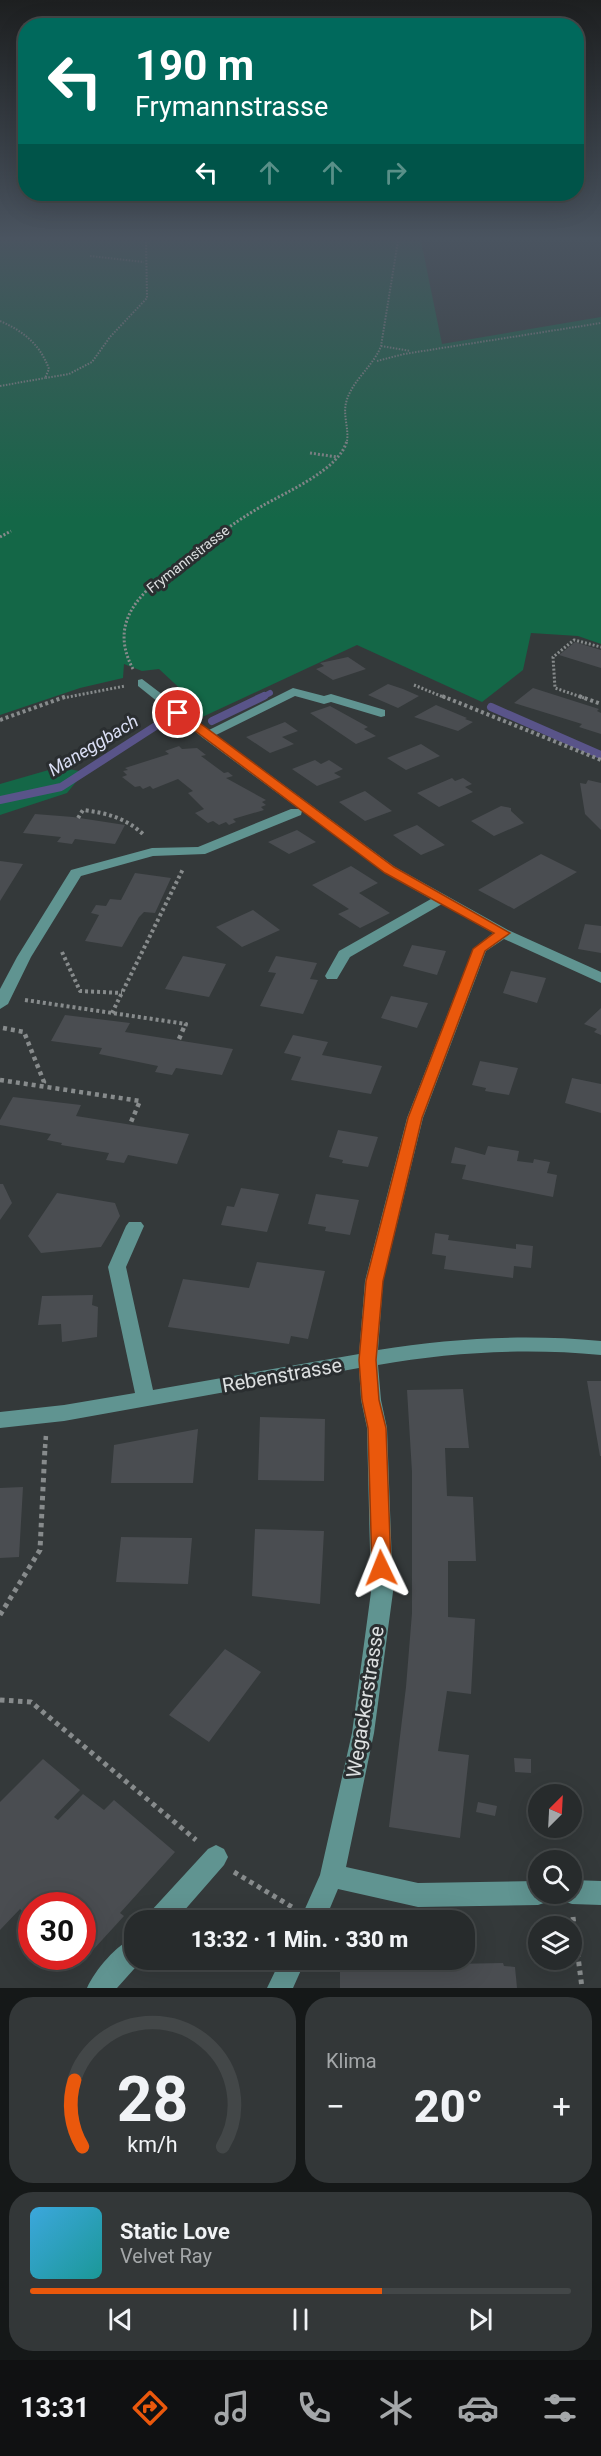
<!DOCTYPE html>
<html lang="de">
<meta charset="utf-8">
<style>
:root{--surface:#272b2c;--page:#333738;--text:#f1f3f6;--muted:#a4a7a9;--line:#434748;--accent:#ea580c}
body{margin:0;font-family:Roboto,sans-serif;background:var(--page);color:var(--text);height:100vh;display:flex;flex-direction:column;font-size:22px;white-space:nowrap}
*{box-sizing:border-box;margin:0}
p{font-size:20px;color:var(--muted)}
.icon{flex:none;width:33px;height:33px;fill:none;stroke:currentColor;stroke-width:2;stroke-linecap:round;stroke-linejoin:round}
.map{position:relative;height:1988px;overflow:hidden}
.details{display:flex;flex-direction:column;gap:9px;padding:9px;background:#151818;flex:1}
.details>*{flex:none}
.top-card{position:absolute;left:18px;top:18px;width:566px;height:183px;border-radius:24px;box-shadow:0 6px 24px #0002,0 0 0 2px var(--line);background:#00695c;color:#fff;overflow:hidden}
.needle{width:39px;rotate:24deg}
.tools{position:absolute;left:528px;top:1784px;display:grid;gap:12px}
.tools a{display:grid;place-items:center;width:54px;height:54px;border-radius:50%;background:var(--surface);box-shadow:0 6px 24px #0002,0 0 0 2px var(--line);font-size:30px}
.speed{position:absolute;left:18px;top:1892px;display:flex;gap:12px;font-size:30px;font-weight:700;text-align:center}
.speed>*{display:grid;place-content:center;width:78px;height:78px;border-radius:50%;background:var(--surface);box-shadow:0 6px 24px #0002,0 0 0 2px var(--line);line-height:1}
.speed .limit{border:9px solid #d22;background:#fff;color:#111}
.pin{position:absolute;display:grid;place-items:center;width:51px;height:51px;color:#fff;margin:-26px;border:3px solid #fff;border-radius:50%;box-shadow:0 2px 6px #0007}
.me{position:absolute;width:66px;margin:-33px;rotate:358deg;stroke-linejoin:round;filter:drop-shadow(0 0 4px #0008)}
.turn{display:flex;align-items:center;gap:21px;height:126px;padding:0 18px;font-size:27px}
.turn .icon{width:78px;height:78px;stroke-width:2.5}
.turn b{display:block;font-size:42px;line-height:51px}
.lanes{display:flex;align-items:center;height:57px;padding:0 18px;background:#0003;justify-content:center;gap:30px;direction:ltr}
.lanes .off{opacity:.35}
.big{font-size:45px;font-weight:800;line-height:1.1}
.details .tile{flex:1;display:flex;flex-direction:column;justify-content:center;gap:9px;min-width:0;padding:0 21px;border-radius:24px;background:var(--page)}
.details .dial{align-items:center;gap:0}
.dial svg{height:156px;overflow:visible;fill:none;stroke:var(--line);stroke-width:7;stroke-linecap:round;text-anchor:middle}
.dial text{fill:var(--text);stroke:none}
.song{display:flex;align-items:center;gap:18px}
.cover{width:72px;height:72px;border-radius:9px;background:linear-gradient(135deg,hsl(200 70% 55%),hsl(180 70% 35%))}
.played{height:6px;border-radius:3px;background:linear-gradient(90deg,var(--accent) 65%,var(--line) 65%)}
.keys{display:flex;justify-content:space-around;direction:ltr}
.heat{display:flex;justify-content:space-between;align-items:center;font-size:33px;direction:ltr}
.details .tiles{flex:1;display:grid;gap:9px;grid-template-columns:1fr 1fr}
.tile:last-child{grid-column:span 2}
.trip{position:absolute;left:124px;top:1910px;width:351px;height:60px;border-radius:24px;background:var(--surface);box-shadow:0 6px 24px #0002,0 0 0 2px var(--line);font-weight:800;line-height:60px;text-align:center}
.tab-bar{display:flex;height:96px;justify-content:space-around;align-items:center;background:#101112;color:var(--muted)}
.tab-bar .icon{width:42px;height:42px}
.tab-bar .current{color:var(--accent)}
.tab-bar b{font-size:27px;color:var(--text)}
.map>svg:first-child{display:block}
</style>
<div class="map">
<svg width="601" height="1988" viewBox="0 0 601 1988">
<rect width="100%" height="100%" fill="#34393a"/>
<path fill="#146747" d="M0,241H421L442,344L601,317V644L578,636L531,633L523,670L482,702L357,645L198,719L172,701L187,695L159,669L142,671L124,664L123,678L80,688L0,715Z
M59,767L84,772L67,793L0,815V784Z"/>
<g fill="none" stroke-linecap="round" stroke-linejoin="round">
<path stroke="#595489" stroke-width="6" d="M261,698L270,693"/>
<path stroke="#595489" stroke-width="8" d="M491,707L601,755
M212,721L264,696
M0,800L61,787L165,720"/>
</g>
<path fill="#4a4d51" d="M575,642L601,650V668L559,655Z
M348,657L366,669L333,680L316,669L324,666L320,663Z
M388,684L403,689L419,696L398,708L368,695Z
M533,688L599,709L597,711L601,713V734L579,727L582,724L514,703Z
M436,705L467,718L465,719L473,722L458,731L414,717Z
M330,706L368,727L364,729L376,736L356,744L310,713Z
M285,722L298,731L282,737L294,744L270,753L246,737Z
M421,744L440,756L406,770L387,758Z
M179,746L182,749L197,748L206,755L201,756L224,773L228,772L233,776L226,778L266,800L262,802L266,805L261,807L264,810L233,819L236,822L229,825L226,822L219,825L213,821L208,823L195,813L204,809L188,793L193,791L178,779L153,789L150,786L143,789L140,786L135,787L122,777L127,775L123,771L128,770L125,768L169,754L165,751Z
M315,760L321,764L329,760L343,769L334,773L341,777L317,786L292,769Z
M452,778L455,781L463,778L472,784L465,787L473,792L439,807L417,793Z
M588,780L601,783V830L585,814L580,783L586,784Z
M365,791L392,811L365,821L339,802Z
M501,806L511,808V811L524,823L494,836L471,821Z
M35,814L73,817L125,825L115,844L75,839L72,844L57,842L61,837L23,833Z
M417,825L445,845L421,855L393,835Z
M297,830L316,842L289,854L268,842Z
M541,854L577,872L514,909L478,890Z
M0,861L23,864L0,901Z
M351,866L378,883L359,893L390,913L360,928L338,914L349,909L312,885Z
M135,873L171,878L155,913L144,912L139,917L122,947L85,941L99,915L91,913L96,905L106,906L110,899L121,900Z
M253,910L280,930L242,947L216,927Z
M585,924L601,926V953L578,949Z
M412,945L446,951L437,975L403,966Z
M183,956L226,964L209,997L165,989Z
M276,956L317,963L310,979L318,980L303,1014L260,1006L276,973L268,972Z
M511,971L546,978L537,1003L503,993Z
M391,996L428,1003L417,1028L381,1018Z
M601,1008V1035L594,1032L597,1029L584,1024Z
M65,1015L130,1023L125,1032L233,1049L222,1075L176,1068L172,1075L155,1072L158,1066L99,1054L102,1048L51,1041Z
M293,1035L328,1042L322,1055L382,1066L371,1094L291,1080L301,1057L284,1053Z
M480,1061L518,1068L509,1095L485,1091L486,1088L472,1085Z
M572,1078L601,1084V1113L565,1103Z
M13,1097L81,1105L76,1116L189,1134L177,1164L128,1155L124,1163L106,1160L109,1153L61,1145L62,1143L47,1140L51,1134L0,1125V1120Z
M338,1130L378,1137L368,1167L342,1163L343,1160L329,1157Z
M488,1146L519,1151L517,1161L533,1163L534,1159L550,1162L547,1173L557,1175L553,1197L462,1179L466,1165L451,1163L455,1147L485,1155Z
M0,1184H3L12,1203L0,1220Z
M241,1188L279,1194L267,1232L221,1225L227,1206L234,1207Z
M57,1193L115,1203L120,1216L101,1247L41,1253L28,1236Z
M316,1194L359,1200L350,1235L325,1231L326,1227L308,1224Z
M435,1233L449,1235L448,1240L516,1249V1244L533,1246L531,1268L514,1266L513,1278L444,1269L446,1256L432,1254Z
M257,1262L325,1271L308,1339L291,1336L289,1344L168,1327L183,1279L249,1288Z
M93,1295L92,1305L98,1307L97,1337L62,1342L61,1324L38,1325L42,1296Z
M587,1381H601V1456H600Z
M463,1389L469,1448H445L447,1496L473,1497L476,1561H448V1617L475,1619L471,1694L447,1691L438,1751L469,1755L460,1838L389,1827L406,1687L412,1613V1472L407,1390Z
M260,1417L325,1419L324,1481L258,1480Z
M198,1429L193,1483H111L114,1445Z
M23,1487L19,1557L0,1558V1488Z
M255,1529L324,1531L320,1604L252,1596Z
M121,1537L192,1538L188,1584L116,1582Z
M225,1649L261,1672L209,1742L169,1715Z
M514,1758L531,1759V1773L515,1772Z
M43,1759L80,1790L54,1817L58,1820L83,1794L104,1810L114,1800L175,1852L120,1913L124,1916L81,1963L72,1956H82V1905H32V1920L20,1909L0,1930V1802Z
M478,1802L497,1806L495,1816L476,1812Z
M503,1963L504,1966L515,1967L517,1988H340V1968H350V1966Z"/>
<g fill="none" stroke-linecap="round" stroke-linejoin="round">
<path stroke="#878b8c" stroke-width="2" stroke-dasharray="1.5 1.5" stroke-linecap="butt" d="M90,256L144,262
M0,321C23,331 40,344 49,369L45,378L69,374L92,362L110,337L147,298L146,241
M381,346L410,351
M377,361L404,354L601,323
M0,386L45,378
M347,441C349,429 343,416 346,403C351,381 373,367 381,346L398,241"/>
<path stroke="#878b8c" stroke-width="3" stroke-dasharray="2 2" stroke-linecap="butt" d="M310,453L337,457
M0,537L11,531
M133,669C103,613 155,582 194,553C216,536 238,520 262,506C286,492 341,469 347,440
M414,685L446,698
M63,698L125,686
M584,698L555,688L553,657L574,640L601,647"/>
<path stroke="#878b8c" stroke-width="4" stroke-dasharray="3 3" stroke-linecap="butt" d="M442,696L601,760
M579,696L601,704
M0,720L67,696
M78,818L83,810C107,813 126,818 144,835
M62,952L80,991L122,993
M25,1000L186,1024L185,1027
M112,1013L183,869"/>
<path stroke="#878b8c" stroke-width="4.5" stroke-dasharray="4 4" stroke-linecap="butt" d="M3,1028L24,1032L44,1082L42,1086
M179,1039L185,1025
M0,1080L140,1101L131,1122
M45,1448L46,1435"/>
<path stroke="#878b8c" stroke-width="5" stroke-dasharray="4.5 4.5" stroke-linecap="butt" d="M0,1615L40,1550L45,1447
M0,1700L31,1702L196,1840
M234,1872L292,1907
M573,1917L582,1988"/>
<path fill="#609491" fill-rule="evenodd" d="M142,679L209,730L293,688L324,696L331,694L385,710V716L381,717L331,702L324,704L295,696L216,735L395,867L508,930L601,972V983L504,939L486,951L423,1118L383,1281L378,1350C452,1338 526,1334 601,1341V1355C526,1348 452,1352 378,1365L381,1400L387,1428L393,1592L374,1733L346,1867L418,1883L538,1881V1893H550L547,1902L538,1905L418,1907L338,1889L325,1920H300L320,1875L352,1733L371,1592L367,1428L361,1400L359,1368L64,1421L0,1428V1412L64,1405L135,1393L108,1267L126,1226L129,1222H141L144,1226L126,1267L153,1390L359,1354L365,1281L407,1118L473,949L493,933L442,904L350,957L337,979H327L325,976L339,951L431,899L385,873L302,811L301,815L205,854L153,856L81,876L31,957L8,1004L0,1009V989L17,957L71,870L152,848L198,847L291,809H299L203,738L138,686V680Z
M216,1845L224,1849L228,1857L224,1865L176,1920H148L151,1911L208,1849Z
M572,1880L601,1881V1905L572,1904L563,1901L560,1893H572Z
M135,1937V1959H143L117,1988H87C95,1970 117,1944 135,1937Z
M281,1959H306L293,1988H267Z"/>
</g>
<linearGradient id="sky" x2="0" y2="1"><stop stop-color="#1d1f20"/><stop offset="0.46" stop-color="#4a5460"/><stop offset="1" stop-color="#4a5460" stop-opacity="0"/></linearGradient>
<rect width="601" height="519" fill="url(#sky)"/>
<path fill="#ea580c" stroke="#983908" stroke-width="1.5" d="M174,710H182L394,867L510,933L485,951L422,1118L383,1281L376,1360L379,1400L386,1428L391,1568L388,1574L381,1576L375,1574L372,1568L368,1428L362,1400L359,1360L366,1281L408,1118L473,949L494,933L385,873L174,715Z"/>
<g text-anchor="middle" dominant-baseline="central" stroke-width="6" stroke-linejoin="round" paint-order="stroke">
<g font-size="14" fill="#dde0e1" stroke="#2a2e30">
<text transform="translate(188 559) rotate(-38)">Frymannstrasse</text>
</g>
<g font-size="18" font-style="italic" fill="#dadef4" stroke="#2a2e30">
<text transform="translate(93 745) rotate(-31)">Maneggbach</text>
</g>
<g font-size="20" fill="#dde0e1" stroke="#2a2e30">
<text transform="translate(282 1375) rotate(-10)">Rebenstrasse</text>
<text transform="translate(365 1702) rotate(-81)">Wegackerstrasse</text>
</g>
</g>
</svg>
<div class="tools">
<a><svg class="needle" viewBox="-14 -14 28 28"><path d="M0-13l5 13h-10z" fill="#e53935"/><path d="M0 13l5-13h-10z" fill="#a4a7a9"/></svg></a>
<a><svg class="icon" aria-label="search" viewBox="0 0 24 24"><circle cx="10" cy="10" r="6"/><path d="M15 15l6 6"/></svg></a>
<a><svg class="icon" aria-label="layers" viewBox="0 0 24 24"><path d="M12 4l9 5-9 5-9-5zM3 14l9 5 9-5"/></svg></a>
</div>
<div class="speed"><div class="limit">30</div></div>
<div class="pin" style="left:178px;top:713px;background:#d93025"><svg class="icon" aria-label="arrive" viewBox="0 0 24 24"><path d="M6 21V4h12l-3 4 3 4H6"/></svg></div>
<svg class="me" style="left:381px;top:1568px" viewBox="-20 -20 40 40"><path d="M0-17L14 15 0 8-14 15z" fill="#ea580c" stroke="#fff" stroke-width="4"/></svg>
<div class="trip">13:32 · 1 Min. · 330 m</div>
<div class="top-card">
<div class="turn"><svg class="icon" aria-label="left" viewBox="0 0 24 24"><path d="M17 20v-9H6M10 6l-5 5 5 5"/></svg><div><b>190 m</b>Frymannstrasse</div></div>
<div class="lanes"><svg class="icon" aria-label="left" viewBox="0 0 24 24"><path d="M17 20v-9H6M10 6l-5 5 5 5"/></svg><svg class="icon off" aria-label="ahead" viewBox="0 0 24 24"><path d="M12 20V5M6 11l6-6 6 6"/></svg><svg class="icon off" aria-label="ahead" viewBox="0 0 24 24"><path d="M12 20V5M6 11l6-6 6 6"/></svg><svg class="icon off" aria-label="right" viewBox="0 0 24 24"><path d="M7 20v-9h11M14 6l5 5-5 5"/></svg></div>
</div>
</div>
<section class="details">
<div class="tiles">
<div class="tile dial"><svg viewBox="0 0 100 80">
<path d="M14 69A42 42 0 1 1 86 69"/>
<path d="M14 69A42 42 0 0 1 10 35" stroke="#ea580c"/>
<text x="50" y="56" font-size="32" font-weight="700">28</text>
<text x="50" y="72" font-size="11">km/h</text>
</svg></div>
<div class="tile"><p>Klima</p>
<div class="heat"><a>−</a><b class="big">20°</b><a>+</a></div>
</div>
<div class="tile">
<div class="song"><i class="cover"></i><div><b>Static Love</b><p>Velvet Ray</p></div></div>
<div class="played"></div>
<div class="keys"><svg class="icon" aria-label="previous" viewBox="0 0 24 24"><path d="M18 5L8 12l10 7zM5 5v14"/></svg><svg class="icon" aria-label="pause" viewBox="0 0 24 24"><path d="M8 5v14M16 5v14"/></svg><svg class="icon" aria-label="next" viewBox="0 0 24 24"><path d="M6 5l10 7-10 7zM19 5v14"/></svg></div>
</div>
</div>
</section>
<nav class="tab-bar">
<b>13:31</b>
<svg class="icon current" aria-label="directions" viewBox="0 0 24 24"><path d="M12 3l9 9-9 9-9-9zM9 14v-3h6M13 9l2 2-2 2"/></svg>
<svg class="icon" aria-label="music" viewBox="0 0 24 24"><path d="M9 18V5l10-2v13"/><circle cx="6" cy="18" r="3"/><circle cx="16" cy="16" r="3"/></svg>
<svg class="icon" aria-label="phone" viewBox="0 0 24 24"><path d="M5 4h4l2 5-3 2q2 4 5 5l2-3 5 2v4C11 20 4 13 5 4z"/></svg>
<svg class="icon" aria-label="climate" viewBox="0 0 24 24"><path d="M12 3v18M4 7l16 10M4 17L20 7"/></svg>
<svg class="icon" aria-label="car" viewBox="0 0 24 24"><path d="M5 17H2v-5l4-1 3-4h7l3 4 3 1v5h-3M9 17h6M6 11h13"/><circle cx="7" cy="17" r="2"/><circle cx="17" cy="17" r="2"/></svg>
<svg class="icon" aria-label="filters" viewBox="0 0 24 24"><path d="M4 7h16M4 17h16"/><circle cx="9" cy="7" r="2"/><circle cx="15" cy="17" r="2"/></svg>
</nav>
